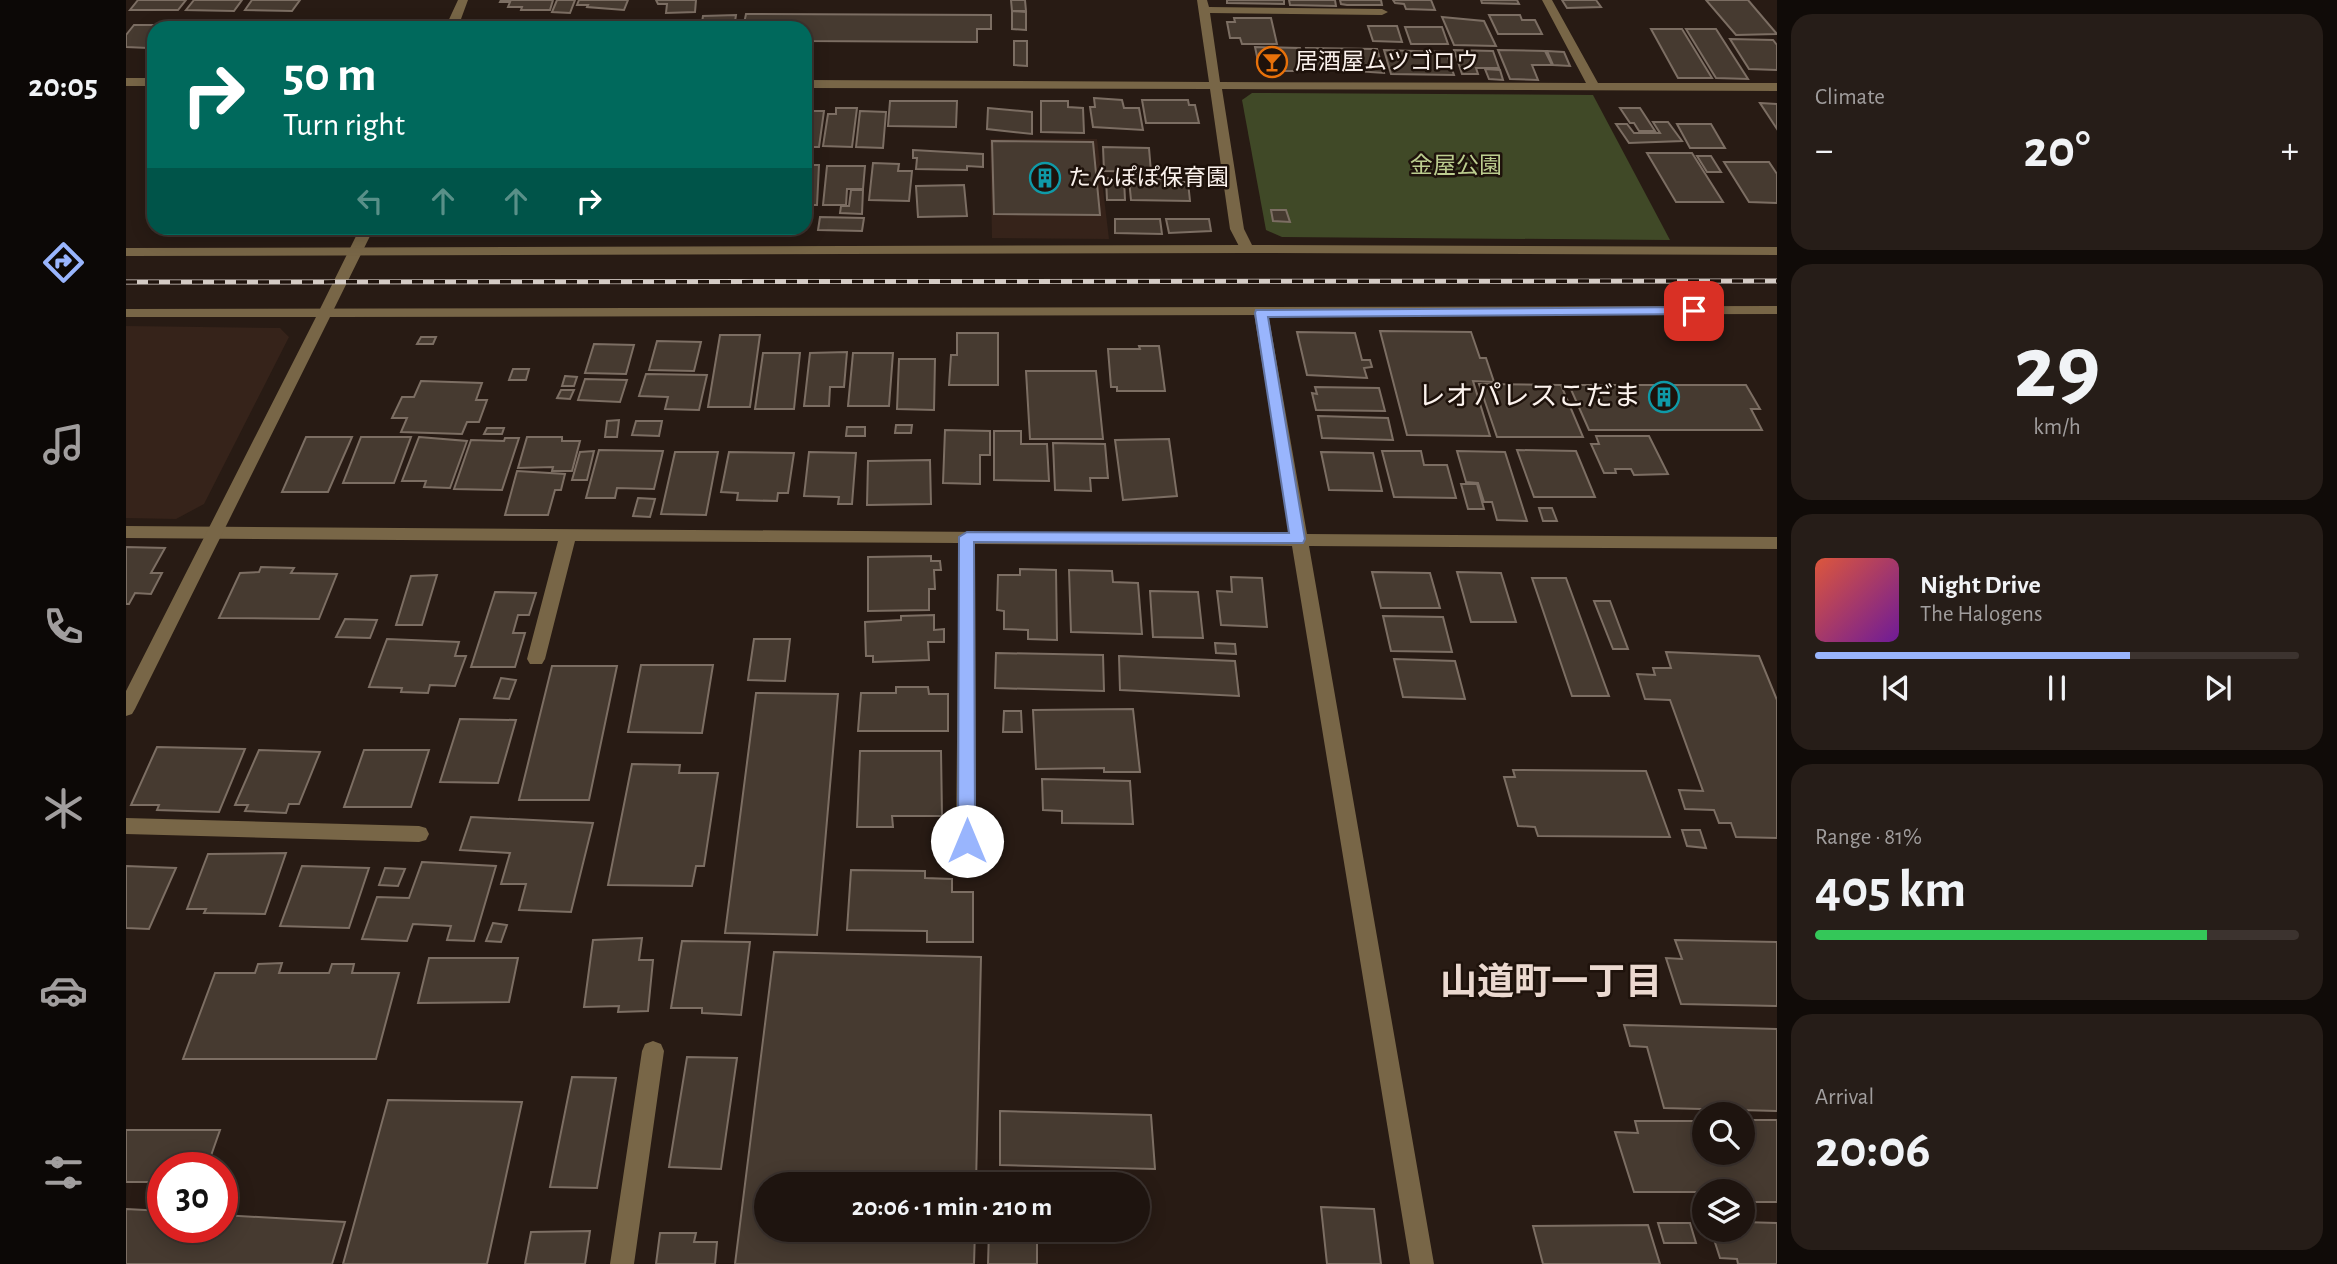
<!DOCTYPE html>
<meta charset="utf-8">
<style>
:root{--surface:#1e140f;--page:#261d18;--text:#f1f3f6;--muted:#a19e9e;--line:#3c332f;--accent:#99b5fd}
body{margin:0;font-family:"Alegreya Sans","Noto Sans JP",sans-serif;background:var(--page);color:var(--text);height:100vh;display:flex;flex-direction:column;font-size:26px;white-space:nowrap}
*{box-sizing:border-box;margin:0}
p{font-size:23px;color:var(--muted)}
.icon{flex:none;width:38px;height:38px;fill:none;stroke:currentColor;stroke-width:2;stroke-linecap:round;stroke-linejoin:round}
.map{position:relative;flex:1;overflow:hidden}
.panel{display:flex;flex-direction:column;gap:14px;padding:14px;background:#100b08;width:560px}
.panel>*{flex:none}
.hud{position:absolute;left:21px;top:21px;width:665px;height:214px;border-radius:21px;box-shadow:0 4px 18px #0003,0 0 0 2px var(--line);background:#00695c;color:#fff;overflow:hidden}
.controls{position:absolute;left:1566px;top:1102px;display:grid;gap:14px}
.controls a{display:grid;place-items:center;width:63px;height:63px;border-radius:50%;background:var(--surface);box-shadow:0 4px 18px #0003,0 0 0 2px var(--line);font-size:35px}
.speed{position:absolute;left:21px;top:1152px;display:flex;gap:14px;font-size:35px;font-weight:700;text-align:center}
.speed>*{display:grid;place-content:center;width:91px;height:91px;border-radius:50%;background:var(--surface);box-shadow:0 4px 18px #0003,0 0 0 2px var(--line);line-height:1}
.speed .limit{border:10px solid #d22;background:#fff;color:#111}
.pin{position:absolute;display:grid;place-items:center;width:60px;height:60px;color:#fff;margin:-30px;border-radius:14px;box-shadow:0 4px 10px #0006}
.me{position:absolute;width:77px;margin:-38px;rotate:0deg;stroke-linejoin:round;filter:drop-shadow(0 0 5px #0008)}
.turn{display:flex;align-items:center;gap:24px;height:147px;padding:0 21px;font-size:32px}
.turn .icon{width:91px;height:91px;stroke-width:2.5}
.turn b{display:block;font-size:49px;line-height:60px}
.lanes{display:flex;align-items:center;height:66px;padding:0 21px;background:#0003;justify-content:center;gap:35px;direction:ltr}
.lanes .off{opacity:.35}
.big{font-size:52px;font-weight:600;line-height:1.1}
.panel .widget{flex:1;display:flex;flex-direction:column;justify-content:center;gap:10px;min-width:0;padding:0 24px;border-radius:21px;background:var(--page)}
.panel .dial{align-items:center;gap:0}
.dial b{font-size:91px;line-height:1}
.song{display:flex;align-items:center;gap:21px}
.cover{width:84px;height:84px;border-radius:10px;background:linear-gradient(135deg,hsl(10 70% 55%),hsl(280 70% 35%))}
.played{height:7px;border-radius:4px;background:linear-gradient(90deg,var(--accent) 65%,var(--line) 65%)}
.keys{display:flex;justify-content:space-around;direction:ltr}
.heat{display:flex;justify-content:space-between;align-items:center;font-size:38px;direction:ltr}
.charge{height:10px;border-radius:5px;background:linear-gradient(90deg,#34c759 81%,var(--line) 0)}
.trip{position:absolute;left:628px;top:1172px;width:396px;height:70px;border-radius:35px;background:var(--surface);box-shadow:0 4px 18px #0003,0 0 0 2px var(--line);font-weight:600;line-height:70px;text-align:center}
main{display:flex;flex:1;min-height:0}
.tabs{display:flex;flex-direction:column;width:126px;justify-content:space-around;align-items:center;background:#0c0806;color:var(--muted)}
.tabs .icon{width:49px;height:49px}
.tabs .selected{color:var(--accent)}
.tabs b{font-size:32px;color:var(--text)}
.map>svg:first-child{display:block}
</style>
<main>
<nav class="tabs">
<b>20:05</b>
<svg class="icon selected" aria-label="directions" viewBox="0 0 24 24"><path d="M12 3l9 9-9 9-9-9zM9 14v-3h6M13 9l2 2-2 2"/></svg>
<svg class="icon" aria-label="music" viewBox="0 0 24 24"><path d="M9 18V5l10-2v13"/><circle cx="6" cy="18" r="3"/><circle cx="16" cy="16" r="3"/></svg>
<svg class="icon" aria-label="phone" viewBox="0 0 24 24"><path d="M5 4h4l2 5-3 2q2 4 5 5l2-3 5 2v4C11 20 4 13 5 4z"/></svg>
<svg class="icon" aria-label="climate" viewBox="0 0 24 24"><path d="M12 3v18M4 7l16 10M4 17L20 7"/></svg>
<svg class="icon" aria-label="car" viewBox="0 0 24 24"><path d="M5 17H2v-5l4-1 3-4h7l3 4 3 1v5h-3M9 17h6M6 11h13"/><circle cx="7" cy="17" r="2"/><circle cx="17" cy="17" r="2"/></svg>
<svg class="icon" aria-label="filters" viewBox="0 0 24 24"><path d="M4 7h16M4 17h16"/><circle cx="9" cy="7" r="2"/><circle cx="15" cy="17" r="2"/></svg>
</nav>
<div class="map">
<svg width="1651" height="1264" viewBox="0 0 1651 1264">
<rect width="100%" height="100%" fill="#281b14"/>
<path fill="#36231a" d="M864,139H971L983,239L866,238Z
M0,326L154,328L163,337L78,504L50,519L0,518Z"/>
<path fill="#404927" d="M1126,93L1467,95L1544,240L1156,237L1140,230L1116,100Z"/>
<path fill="#463a30" stroke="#7c6e63" stroke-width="2" d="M12,0H60L52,10H4Z
M68,0H116L108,11L60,10Z
M126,0H174L166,11L119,10Z
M375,0H427L424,10H395L396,7H382L384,2H374Z
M431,0H449L444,13L426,12Z
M453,0H502L498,10L461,7L462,5H451Z
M530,0H570L569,12L540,13L541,4H532Z
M885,0H899L900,11H886Z
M1101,0H1158V4L1101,3Z
M1163,0H1209L1210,6L1164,5Z
M1214,0H1255L1256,5H1221L1215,4Z
M1267,0H1305L1309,10L1280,9L1278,4L1269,3Z
M1355,0H1391L1393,4L1356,3Z
M1436,0H1470L1475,7L1441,8Z
M1580,0H1622L1651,34L1610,35Z
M886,11L900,12V30L886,29Z
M620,14L865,15V29H851V42L679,41V28H617Z
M610,15L608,28H575L577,16Z
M1363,15H1394L1396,20H1409L1416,34H1372Z
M1316,17L1358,21L1370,46L1328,45Z
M1108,18H1145L1151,44H1116L1114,38H1104L1101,22H1109Z
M227,24L299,25L297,28H225Z
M8,25H39L28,28V40L22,48L0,47V35Z
M49,25L88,26L86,28H46Z
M1242,26H1271L1276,42L1247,41Z
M1279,27H1316L1322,44H1285Z
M1525,29H1556L1586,78H1552Z
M1560,29H1590L1622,79L1590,78Z
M1604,39L1647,40L1651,45V70L1623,69Z
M888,41H901V66L888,65Z
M1129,47L1174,48L1181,71H1134Z
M1180,48L1251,49L1258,73L1184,68Z
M1258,50L1320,52L1328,75L1265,74Z
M1328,50L1367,51L1373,68H1350L1352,74H1336Z
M1372,50L1419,51L1426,65H1406L1412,80L1384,79Z
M1421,51L1438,52L1444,66L1427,65Z
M1359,69L1374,70L1377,80L1363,79Z
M968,98L996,100L998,108H1013L1017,130L967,127L964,107H969Z
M1016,100H1062L1063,105H1069L1073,123H1020Z
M764,101H831L830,127L762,126Z
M915,101H942V107L957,108L958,133L915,132Z
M1634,103L1651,104V129Z
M710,108H731L726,147L697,146L702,114H710Z
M862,108L906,112V134L861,129Z
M1494,108H1514L1529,131H1513L1508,123H1504Z
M679,111H698L693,147H679Z
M734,111L760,112L757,148L730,147Z
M1527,122H1542L1556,141L1503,143L1490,124H1501L1508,133H1534Z
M1551,124H1585L1599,148H1564Z
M866,141L967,142L974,215L868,214Z
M977,147L1023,148L1025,172L978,171Z
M787,150L857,154V167L841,166V170L790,169L791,158H787Z
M1521,153H1566L1597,202H1550Z
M1571,156H1585L1595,172H1581Z
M1598,162H1643L1651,174V203L1623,202Z
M747,163L773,164L772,171H786L783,201L743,200Z
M679,165H693L691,205H679Z
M701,166H739L737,189H721L720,205H697Z
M980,178L998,179L999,200H981Z
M1003,179H1051V182H1062L1064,201L1005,200Z
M838,185L841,216L792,217L790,186Z
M725,190H737L736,214L714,213L715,206H723Z
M1145,210H1160L1164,222L1147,221Z
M694,217L738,218L736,231L692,230Z
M989,219H1034L1036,234L989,233Z
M1040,219H1083L1085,231L1043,233Z
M1254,331L1345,332L1354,358H1360L1368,382L1347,381L1364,436L1281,435Z
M1171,332L1229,333L1236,360H1244L1246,367L1238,368L1241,378L1181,375Z
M831,333H872V385H823L825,355H831Z
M594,335H634L624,407H582Z
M295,337H310L307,344H291Z
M531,341L575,342L568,371L523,370Z
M468,344L508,345L500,374L459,373Z
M1013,346H1033L1039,391H991V387H985L982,349H1014Z
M721,352L718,387H704L703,406H678L684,353Z
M637,353H674L668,409H629Z
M727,353H767L763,406H722Z
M773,359H809L808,410L771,409Z
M387,369H403L400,380H383Z
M900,371H970L977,439H904Z
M520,374L581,375L573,410L539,409L542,397L513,396Z
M439,376L451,377L448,386H436Z
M459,379L501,380L494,402L452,400Z
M295,381L356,383L350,400H361L353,422H341L336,434L275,432L281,418H266L276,397H288Z
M1353,384L1435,385L1457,437H1371Z
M1443,385H1620L1634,409H1625L1636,430H1463Z
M1189,387L1253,388L1259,411L1190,410L1186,393L1191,394Z
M435,390H448L444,399L431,398Z
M1192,416L1262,418L1267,440L1196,438Z
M493,420L491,437H479L481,421Z
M510,421H536L533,436L506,435Z
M770,425H786L785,433H769Z
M721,427H739V436H720Z
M361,428H378L376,434H358Z
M819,430L864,431V455H854V484L817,483Z
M868,431H895V444H921L923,481L868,480Z
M1470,436H1523L1542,474L1508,475L1505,469H1489L1490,473H1478L1465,444H1473Z
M180,437H226L202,492H156Z
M235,437H285L268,483H217Z
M293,437L341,441L324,488L298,487L300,481H276Z
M401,437H436V441H454L446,471H426L427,467L392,468Z
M379,438H393L376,490L328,489L345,440L378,441Z
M1043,439L1051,496L997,500L989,440Z
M927,443L979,444L982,478H964L965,491L929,490Z
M473,450L537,451L528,489L491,488L489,498H460Z
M1391,450L1450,451L1469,497H1408Z
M468,451L461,480H446L454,452Z
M1256,451H1295L1298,465H1321L1330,498L1268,497Z
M1331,451L1379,452L1401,521L1371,520L1366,502H1358L1352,483L1340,482Z
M549,452H592L580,515L535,514Z
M603,452L668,453L662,493H652L651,501L611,500L612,493L595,492Z
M683,452L730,453L726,504H712L713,497L678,496Z
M1195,452L1247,453L1256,491L1203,490Z
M804,460L805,504L741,505L742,461Z
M391,471L439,474L435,490H429L422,515H379Z
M1335,484H1351L1358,509H1342Z
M512,498L529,499L524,517L507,516Z
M1413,508H1426L1431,521H1417Z
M0,547L39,548L25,573H36L25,594L9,593L3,604H0Z
M805,556V561H814L815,570H808L809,589H803V610L742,611V557Z
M135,567L168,568L165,573L211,574L193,619L93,618L114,573L133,572Z
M894,569L930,570L931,640L902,639V630L878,629V611L871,610L872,575H894Z
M943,570L986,571L987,582L1012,583L1016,634L945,632Z
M1246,572L1304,573L1314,608H1255Z
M1331,572L1375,573L1390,622H1345Z
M311,575L296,625H270L285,576Z
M1105,577L1136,578L1141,627L1095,625L1091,591L1106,592Z
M1406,578H1440L1483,696H1446Z
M1024,591L1072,592L1077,638L1027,637Z
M369,592L410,593L403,615H392L387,633H399L389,667H345Z
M1468,601H1484L1502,649H1487Z
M808,615V630L818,629V642H802L803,660L747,662V656H740L739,622L775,620V616Z
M1257,616L1317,617L1326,652L1265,651Z
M219,619L251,620L244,638L210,637Z
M261,639L333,642L329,656H340L329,686L304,685L302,693L275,692L276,688L243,687Z
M628,639H664L659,681L622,680Z
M1089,643L1109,644L1110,654L1090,653Z
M1540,652L1633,656L1651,700V838L1610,837L1605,823H1593L1588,810L1559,809L1553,790L1577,791L1544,700L1519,699L1511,674L1529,675L1527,668H1545Z
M870,653L977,655L978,691L869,688Z
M993,656L1109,661L1113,696L994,690Z
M1268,659L1329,661L1339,699L1277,697Z
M515,665H587L576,733L502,732Z
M426,666H491L463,800H393Z
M375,678L390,680L383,699L368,698Z
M770,687H802L803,694H822V731H732L735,693H770Z
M630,693L712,694L691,935L599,933Z
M1007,709L1014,772H978V768L910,769L907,710Z
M878,711H895L896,732H877Z
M334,719L390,720L372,783L314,782Z
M31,747L119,749L93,812L31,810L33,805H5Z
M133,750L194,752L173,804H163L160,813L119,811L122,805H109Z
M238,750H303L285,807H218Z
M734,751H815L816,816H766L767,827H731Z
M506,764L554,765L553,773H592L578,866H570L566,886L482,885Z
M1387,770L1520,771L1544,837L1412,836L1409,827L1392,826L1378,777H1389Z
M916,779L1004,781L1007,824L936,823V811L917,810Z
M345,817L467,823L445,912L393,910L400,884H375L384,853L334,850Z
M1556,830H1574L1580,848L1561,846Z
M160,853L139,914L78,913L80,909H61L82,854Z
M296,862L370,866L348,941L321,940L325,926L287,924L281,941L236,939L251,897L283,898Z
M0,866L50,868L23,929L0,928Z
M176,866L243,868L223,928L154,926Z
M259,868L279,869L272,886L253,885Z
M725,870L799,871V878L826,879V892H847V942H801V931L721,930Z
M367,923L381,925L375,942L360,941Z
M516,938L513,960H527L522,1011L492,1012L493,1006L458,1007L467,940Z
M1549,940L1651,942V1006L1555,1004L1540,958L1556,959Z
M556,941L624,942L615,1015L576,1013V1008H545Z
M648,952L855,957L850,1185H640V1230H849L848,1264H609Z
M303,958H392L383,1002L292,1003Z
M156,963L153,973H203L206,964H228L226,973H273L250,1059H57L89,973H129L132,964Z
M1498,1025L1651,1029V1111L1538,1108L1521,1047L1504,1046Z
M561,1057L611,1058L595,1169L543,1167Z
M446,1077L490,1078L471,1188L424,1187Z
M262,1100L396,1102L361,1264H217Z
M874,1111L1025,1115L1029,1169L874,1165Z
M1617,1120H1651V1202H1617V1192H1508L1489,1132L1512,1133L1509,1121H1578V1153H1617Z
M0,1130H94L81,1167H37V1182H0Z
M1195,1207L1248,1209L1255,1264H1201Z
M0,1209L37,1211V1227H96V1215L219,1222L206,1264H0Z
M1617,1222L1651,1223V1264H1612L1611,1259L1594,1258L1585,1230H1617Z
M1532,1223H1564L1570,1243H1538Z
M1522,1225L1534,1264H1417L1407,1226Z
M863,1230H911V1264H862Z
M464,1231L459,1264H399L405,1232Z
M534,1233H570L568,1242H591L589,1264H530Z"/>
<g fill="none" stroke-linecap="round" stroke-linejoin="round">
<path fill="#786647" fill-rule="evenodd" d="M0,818L293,826L300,828L303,834L300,840L293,842L0,834Z"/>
<path fill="#786647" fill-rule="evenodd" d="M332,0H342L335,19H548L554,22L548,25H332L331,28H319Z
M1071,0H1081L1083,7L1256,9L1262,12L1256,15L1084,13L1094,82L1460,83L1416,0H1426L1472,83H1651V91L1096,89L1118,229L1128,249L1121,253L1116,252L1104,229L1084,89L679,88V80L1083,82Z
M0,78H28V86H0Z
M234,228H248L206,313L199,317L194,316L192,313Z
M1135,309L1142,313L1181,534L1651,537V549L1183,546L1308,1264H1284L1166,546L849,544L850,841L847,847L840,849L833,847L830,841L833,543L449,541L419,659L416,664H404L401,659L432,541L0,538V526L1164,534L1128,313Z
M527,1041L535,1044L538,1051L508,1264H484L516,1051L519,1044Z"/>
<path fill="#786647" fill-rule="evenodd" d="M1121,245L1651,247V255L1121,253L0,256V248Z
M1651,306V314L204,317L9,709L6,714L0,716V691L190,317H0V309Z"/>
<g stroke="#d4cbc5" stroke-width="5">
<path id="rail" d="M0,282L1651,281"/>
</g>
<use href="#rail" stroke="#1e120b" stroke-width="3.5" stroke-dasharray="11" stroke-linecap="butt"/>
</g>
<path fill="#99b5fd" stroke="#6376a4" stroke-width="2" d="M1568,307L1573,308V314L1142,317L1179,539L1177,543L848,542L849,841L847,846L841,849L834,846L832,841L833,537L841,532L1163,533L1129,313L1130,310Z"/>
<defs>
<g id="bar-ring" transform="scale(1.575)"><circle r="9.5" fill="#1e120b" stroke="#e8710a" stroke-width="1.5"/><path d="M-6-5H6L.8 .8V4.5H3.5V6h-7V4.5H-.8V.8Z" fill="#e8710a"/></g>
<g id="building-ring" transform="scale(1.575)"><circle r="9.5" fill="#1e120b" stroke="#0f9aa8" stroke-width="1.5"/><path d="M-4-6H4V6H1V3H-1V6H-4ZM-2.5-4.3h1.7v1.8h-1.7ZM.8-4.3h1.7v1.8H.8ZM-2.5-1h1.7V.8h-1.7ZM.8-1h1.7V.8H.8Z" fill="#0f9aa8"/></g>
</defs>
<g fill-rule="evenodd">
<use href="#bar-ring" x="1146" y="62"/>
<use href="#building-ring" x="919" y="178"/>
<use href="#building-ring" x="1538" y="397"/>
</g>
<g text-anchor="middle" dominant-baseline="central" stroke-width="5" stroke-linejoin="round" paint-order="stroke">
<g font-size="23" fill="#fbf2ed" stroke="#1e120b" text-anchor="start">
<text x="1169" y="62">居酒屋ムツゴロウ</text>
<text x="942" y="178">たんぽぽ保育園</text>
</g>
<g font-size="23" fill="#bccd8f" stroke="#1e120b">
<text x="1330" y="166">金屋公園</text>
</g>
<g font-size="28" fill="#fbf2ed" stroke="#1e120b" text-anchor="end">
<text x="1515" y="397">レオパレスこだま</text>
</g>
<g font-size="37" font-weight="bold" fill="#ebd9d0" stroke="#1e120b">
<text x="1425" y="982">山道町一丁目</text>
</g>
</g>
</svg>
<div class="controls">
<a><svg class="icon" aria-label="search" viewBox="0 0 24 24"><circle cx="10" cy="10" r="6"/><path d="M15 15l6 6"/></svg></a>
<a><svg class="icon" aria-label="layers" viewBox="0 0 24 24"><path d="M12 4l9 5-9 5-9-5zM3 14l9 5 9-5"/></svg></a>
</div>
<div class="speed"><div class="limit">30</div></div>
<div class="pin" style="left:1568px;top:311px;background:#d93025"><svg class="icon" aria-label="arrive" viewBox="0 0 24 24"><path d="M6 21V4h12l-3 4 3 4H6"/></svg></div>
<svg class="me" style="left:841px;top:841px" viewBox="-20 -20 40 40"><circle r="19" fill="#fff"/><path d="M0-13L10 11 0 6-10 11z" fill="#99b5fd"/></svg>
<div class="trip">20:06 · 1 min · 210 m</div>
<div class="hud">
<div class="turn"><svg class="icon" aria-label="right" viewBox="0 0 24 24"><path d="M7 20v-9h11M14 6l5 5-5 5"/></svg><div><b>50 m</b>Turn right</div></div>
<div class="lanes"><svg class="icon off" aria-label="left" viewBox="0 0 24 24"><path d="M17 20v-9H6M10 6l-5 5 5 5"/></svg><svg class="icon off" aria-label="ahead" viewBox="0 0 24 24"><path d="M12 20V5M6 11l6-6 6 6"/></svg><svg class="icon off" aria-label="ahead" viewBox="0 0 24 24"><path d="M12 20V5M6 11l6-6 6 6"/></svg><svg class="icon" aria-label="right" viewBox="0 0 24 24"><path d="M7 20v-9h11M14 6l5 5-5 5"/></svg></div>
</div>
</div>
<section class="panel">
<div class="widget"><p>Climate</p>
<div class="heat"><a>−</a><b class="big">20°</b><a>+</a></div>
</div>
<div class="widget dial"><b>29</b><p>km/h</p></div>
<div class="widget">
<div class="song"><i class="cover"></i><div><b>Night Drive</b><p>The Halogens</p></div></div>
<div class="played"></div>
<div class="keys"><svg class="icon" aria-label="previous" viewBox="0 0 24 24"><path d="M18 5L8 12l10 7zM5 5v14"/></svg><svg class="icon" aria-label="pause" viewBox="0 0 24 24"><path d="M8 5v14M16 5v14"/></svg><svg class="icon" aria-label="next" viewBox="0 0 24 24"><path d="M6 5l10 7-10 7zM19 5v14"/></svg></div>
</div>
<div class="widget"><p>Range · 81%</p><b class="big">405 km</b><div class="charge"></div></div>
<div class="widget"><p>Arrival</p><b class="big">20:06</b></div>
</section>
</main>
